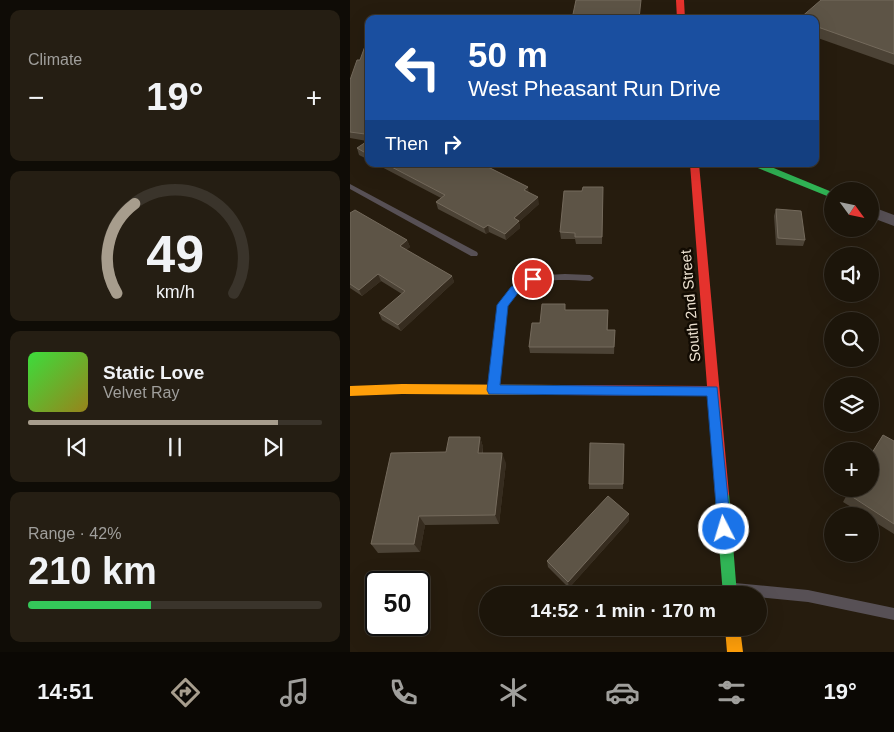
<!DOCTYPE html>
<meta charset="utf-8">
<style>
:root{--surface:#1c150a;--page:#251e13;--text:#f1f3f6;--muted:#a09f9c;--line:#3a342b;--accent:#a79d8d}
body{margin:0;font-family:Helvetica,sans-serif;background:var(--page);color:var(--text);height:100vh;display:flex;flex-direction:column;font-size:19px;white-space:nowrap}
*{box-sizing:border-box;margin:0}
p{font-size:16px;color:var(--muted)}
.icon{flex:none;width:28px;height:28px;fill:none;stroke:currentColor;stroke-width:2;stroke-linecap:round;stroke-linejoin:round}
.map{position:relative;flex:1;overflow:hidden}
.panel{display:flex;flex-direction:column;gap:10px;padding:10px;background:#0f0c06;width:350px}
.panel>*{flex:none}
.top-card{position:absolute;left:15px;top:15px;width:454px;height:152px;border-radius:10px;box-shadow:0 5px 20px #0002,0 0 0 1px var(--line);background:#1a4fa0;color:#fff;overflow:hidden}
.needle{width:32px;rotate:123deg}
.fabs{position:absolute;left:474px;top:182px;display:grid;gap:10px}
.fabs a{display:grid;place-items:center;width:55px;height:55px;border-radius:50%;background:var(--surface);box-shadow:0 5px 20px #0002,0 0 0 1px var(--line);font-size:25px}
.speed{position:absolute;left:15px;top:571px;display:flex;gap:10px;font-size:25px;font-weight:700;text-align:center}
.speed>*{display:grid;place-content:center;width:65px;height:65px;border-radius:50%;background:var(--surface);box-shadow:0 5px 20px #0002,0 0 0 1px var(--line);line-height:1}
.speed .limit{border:2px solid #111;border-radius:8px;background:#fff;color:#111}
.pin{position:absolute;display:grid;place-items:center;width:42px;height:42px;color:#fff;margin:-21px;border:2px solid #fff;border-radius:50%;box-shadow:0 1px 5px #0007}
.me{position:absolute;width:55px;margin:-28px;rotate:355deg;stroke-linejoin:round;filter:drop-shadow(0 0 4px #0008)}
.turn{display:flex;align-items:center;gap:18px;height:105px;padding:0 20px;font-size:22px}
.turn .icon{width:65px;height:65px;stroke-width:2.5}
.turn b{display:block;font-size:35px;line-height:42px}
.then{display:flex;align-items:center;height:48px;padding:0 20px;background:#0003;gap:10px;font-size:19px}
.big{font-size:38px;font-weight:700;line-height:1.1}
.panel .card{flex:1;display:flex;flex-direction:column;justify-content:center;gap:8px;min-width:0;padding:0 18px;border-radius:10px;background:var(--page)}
.panel .dial{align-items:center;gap:0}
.dial svg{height:130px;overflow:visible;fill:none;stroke:var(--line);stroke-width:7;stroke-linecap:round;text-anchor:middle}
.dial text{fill:var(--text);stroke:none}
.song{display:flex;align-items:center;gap:15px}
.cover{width:60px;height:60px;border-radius:8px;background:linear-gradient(135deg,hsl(120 70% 55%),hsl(50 70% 35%))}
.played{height:5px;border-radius:2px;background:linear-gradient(90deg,var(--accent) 85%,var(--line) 85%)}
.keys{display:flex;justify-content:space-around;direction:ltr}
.heat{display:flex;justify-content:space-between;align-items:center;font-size:28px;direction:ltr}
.charge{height:8px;border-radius:4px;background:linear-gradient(90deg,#34c759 42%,var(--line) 0)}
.trip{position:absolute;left:129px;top:586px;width:288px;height:50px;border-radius:25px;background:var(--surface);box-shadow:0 5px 20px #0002,0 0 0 1px var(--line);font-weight:700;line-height:50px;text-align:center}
.menu{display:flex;height:80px;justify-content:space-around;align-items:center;background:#0b0804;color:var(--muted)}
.menu .icon{width:35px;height:35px}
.menu .selected{color:var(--accent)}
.menu b{font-size:22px;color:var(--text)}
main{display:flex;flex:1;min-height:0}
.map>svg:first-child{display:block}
</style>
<main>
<section class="panel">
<div class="card"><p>Climate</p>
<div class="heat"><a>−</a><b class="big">19°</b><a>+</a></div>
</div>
<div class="card dial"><svg viewBox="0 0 100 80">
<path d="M14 69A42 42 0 1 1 86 69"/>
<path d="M14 69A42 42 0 0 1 25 14" stroke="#a79d8d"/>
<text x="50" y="56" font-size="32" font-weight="700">49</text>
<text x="50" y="72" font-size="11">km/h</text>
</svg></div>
<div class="card">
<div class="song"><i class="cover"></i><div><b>Static Love</b><p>Velvet Ray</p></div></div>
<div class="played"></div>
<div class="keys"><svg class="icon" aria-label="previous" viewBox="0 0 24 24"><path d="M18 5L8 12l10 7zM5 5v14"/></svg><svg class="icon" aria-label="pause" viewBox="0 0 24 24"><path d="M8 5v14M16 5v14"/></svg><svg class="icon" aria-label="next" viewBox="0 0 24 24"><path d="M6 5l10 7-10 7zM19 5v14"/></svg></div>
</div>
<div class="card"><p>Range · 42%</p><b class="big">210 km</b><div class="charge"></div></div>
</section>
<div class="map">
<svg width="544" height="652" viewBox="0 0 544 652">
<rect width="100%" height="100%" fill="#261c0e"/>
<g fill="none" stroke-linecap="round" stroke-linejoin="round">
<path fill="#575055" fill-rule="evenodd" d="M413,15L420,19H331L328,17L331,15Z
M241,164H292L285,168L244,166Z
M0,184L127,252L128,254L127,256H121L0,189Z
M215,274L240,275L244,278L240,281C205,280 180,275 156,306L148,390L146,393L143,394L140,393L138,390L149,303C168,279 185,275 215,274Z
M385,583L458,590L544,608V620L458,602L408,597V595H389L381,593L379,589L381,585Z"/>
<path fill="#575055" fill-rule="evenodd" d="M520,206L544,215V226L520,217Z"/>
<path fill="#30b455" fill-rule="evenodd" d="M401,164H414L482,192V198L403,166Z
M372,488L377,490L379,494L387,595H373L365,494L367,490Z"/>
<path fill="#ff9f0a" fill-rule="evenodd" d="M52,384L216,385L220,386L222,390L220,394L216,395L52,394L0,396V386Z
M375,628H390L393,652H377Z"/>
<path fill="#e5322d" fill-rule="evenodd" d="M326,0H334L335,19H327Z
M340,164H349L379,494L377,498L372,500L367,498L365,494L358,396L216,395L212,394L210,390L212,386L216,385L357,386Z"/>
</g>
<path fill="#4c4336" d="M544,0V65L465,37V19Z
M10,60L17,141L0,138V80Z
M19,140V160L9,155L7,148Z
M26,164H132L178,187V192L189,204L169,222L170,228L156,240L139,232L136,234L88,209L86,202L91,198Z
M253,187L252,244H226L225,239H211L210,232L232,191Z
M426,209L455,240L453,246L426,245L424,216Z
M0,213L57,240L60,247L56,250L102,276L104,282L51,331L32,320L29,313L52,294L31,281L12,296L0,288Z
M216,310H258V330H265L264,354L180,353L179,347L190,323Z
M533,435L544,441V534L520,519V516H516L493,502L500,489H520V456Z
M130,437L133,447V453L156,463L149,524L75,525L70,552L28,553L21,544L96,452Z
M274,444L273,489H239V484Z
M279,521L219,588L198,567L197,561Z"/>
<path fill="#362c1f" d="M19,120V136L17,141L15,134Z
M178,187L179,194L174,190Z
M188,197L189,204L169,222L170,228L156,240L155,234L164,218Z
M138,225L139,232L136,234L134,228Z
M57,240L60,247L53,253L50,246Z
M28,274L31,281L12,296L9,290Z
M102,276L104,282L51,331L48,325Z
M130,437L133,447L131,463L128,453Z
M152,453L156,463L149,524L145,515Z
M279,514V521L219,588L218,582Z
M69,516L75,525L70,552L64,544Z"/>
<path fill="#5d5446" stroke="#746a5c" d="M226,0H291L289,19H222Z
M471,0H544V54L465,26V19H449Z
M19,35V120L15,134L0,132V80L7,60H10Z
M19,140V155L7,148Z
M36,164H132L178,187L174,190L188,197L164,218L169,221L155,234L138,225L134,228L86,202L95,195Z
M233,187H253L252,237H225V233L210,232L214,191H232Z
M426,209L451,211L455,240L428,238Z
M5,210L57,240L50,246L102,276L48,325L29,313L55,291L28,274L9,290L0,284V213Z
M192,304H215V310H258L257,330H265L264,347H179L182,323H190Z
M533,435L544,441V524L498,494L501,489H520V456Z
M99,437H130L128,453H152L145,515L69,516L64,544H21L41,453L96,452Z
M240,443L274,444L273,484H239Z
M258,496L279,514L218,582L197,561Z"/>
<path fill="#1a73e8" stroke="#114b97" d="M183,275L188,279L187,282L168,293L158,306L150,385L367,387L381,529L379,534L374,536L370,534L368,529L357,396L139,394L137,390L147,305L161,287Z"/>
<g text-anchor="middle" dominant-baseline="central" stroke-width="5" stroke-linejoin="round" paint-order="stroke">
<g font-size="15" fill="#ede2d1" stroke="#120b02">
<text transform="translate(340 306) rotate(-95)">South 2nd Street</text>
</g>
</g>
</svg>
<div class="fabs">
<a><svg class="needle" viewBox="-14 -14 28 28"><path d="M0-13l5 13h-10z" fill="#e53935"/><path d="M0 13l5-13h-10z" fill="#a09f9c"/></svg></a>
<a><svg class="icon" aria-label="sound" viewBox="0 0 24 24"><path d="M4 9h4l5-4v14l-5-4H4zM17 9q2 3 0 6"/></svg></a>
<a><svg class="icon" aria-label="search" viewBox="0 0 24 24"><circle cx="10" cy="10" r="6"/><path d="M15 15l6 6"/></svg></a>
<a><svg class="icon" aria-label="layers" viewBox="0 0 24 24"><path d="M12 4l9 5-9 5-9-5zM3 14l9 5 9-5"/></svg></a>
<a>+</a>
<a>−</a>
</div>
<div class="speed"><div class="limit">50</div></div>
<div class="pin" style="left:183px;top:279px;background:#d93025"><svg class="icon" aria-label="arrive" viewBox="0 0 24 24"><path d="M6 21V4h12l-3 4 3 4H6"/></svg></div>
<svg class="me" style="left:374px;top:529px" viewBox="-20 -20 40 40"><circle r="17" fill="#1a73e8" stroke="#fff" stroke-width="3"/><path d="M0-11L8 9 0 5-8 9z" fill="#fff"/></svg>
<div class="trip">14:52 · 1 min · 170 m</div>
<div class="top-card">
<div class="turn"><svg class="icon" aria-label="left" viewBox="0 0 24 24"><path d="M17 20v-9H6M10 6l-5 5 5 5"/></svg><div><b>50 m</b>West Pheasant Run Drive</div></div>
<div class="then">Then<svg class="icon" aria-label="right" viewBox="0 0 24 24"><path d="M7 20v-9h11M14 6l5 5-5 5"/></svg></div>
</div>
</div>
</main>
<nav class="menu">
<b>14:51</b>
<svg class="icon selected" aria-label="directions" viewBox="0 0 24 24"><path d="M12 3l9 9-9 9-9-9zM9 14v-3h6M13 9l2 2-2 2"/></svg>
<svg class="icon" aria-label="music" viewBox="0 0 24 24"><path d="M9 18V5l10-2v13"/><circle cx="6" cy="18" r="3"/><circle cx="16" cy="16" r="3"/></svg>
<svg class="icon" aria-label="phone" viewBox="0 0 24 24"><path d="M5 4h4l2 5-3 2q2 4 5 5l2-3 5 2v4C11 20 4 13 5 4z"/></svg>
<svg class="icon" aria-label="climate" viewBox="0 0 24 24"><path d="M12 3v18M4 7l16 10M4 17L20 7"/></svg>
<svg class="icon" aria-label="car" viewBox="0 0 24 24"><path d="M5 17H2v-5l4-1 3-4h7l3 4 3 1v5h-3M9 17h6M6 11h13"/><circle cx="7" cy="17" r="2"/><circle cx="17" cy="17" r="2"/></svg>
<svg class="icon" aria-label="filters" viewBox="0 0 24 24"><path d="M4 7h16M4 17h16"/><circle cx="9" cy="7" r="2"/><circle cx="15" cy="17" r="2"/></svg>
<b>19°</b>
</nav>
